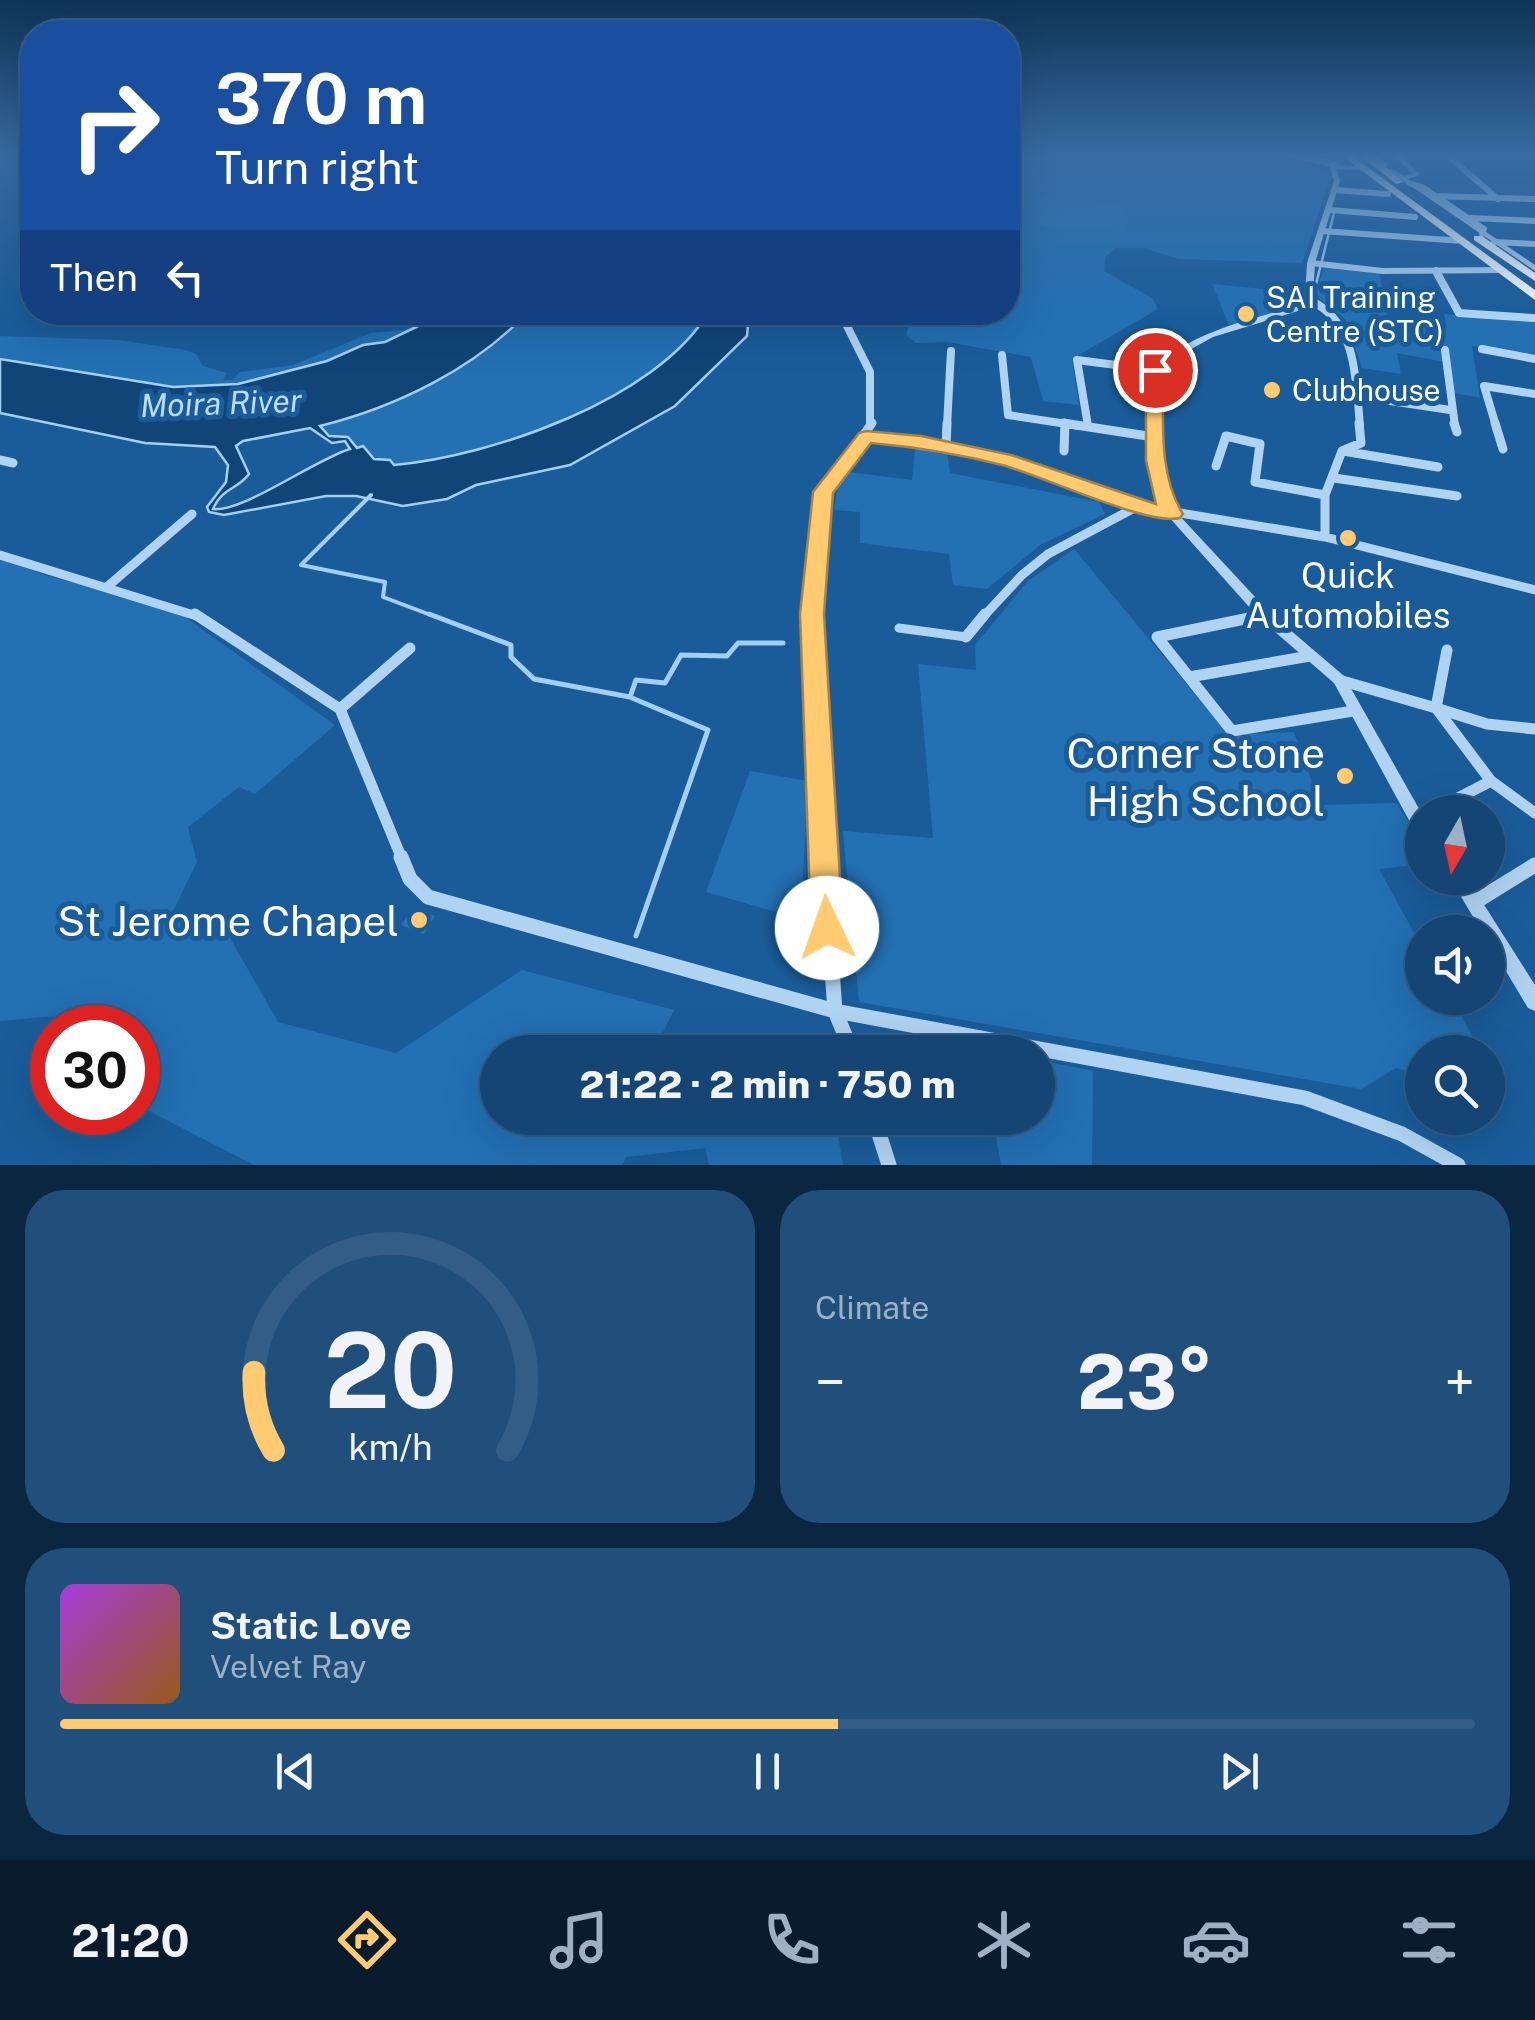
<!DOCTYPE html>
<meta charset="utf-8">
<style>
:root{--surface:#144574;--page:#214f7c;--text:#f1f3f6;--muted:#9db1c5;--line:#335d86;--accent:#ffca70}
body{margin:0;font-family:"Public Sans",sans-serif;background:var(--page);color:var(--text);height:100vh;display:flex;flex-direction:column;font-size:38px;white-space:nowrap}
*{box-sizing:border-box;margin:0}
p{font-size:32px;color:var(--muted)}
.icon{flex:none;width:55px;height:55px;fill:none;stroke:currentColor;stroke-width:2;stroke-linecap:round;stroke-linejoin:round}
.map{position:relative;height:1165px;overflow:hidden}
.details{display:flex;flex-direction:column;gap:25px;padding:25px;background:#0b2640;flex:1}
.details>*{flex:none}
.top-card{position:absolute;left:20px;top:20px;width:1000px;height:305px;border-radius:40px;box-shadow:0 10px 40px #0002,0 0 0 2px var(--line);background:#1a4fa0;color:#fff;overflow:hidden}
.needle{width:65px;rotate:189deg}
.controls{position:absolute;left:1405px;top:795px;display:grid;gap:20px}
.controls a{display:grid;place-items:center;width:100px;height:100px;border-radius:50%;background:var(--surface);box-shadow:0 10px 40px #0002,0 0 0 2px var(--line);font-size:50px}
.speed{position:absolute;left:30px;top:1005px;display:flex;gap:20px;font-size:50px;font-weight:700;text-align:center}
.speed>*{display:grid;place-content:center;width:130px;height:130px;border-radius:50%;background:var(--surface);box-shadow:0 10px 40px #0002,0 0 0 2px var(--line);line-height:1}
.speed .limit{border:15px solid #d22;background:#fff;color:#111}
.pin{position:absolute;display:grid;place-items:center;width:85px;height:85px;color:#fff;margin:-42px;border:5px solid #fff;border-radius:50%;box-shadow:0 2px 10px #0007}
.me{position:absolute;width:110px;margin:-55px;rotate:357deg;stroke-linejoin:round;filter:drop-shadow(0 0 8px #0008)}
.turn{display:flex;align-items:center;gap:35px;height:210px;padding:0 30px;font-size:45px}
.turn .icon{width:130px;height:130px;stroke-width:2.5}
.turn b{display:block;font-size:70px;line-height:85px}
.then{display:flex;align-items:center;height:95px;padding:0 30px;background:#0003;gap:20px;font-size:38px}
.big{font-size:75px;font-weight:800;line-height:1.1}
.details .card{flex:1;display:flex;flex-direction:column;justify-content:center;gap:15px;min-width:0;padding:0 35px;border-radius:40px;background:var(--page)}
.details .dial{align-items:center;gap:0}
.dial svg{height:260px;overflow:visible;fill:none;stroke:var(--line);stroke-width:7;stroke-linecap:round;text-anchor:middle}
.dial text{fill:var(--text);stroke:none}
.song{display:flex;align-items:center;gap:30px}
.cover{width:120px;height:120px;border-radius:15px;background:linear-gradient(135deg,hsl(280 70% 55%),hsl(30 70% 35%))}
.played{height:10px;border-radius:5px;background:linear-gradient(90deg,var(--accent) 55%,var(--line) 55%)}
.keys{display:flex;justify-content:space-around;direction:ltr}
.heat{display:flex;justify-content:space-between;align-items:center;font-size:55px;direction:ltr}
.details .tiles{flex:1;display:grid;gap:25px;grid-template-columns:1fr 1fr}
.card:last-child{grid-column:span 2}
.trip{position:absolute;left:480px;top:1035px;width:575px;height:100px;border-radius:50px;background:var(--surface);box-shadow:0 10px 40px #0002,0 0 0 2px var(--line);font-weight:800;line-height:100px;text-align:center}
.tabs{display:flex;height:160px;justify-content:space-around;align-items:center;background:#081c2e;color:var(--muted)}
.tabs .icon{width:70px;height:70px}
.tabs .selected{color:var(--accent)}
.tabs b{font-size:45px;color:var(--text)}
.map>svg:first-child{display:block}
</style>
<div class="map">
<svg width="1535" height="1165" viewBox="0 0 1535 1165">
<rect width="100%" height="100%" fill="#1a5c9a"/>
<path fill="#2370b3" d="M1008,155H1287L1308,159L1317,172L1332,173L1302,263L1179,259L1143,248H1117L1106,256L1104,271L1152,298L1158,309L1072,359L1079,405L1043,401L1031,357L947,342L916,343L906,335L910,322L933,316L932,313L1008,312Z
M1325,265L1379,272L1388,319L1447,328L1444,314L1535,319V358L1472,346L1480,398L1454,393L1450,363L1397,353L1401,374L1362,368L1346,320L1315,295Z
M1212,284L1296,292L1305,304L1229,325Z
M527,313H708C655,401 491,456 393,465L390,460C363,459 356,438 329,436L319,426L481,355Z
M430,317L432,320L385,342L363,345L327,361L238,384L173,387L0,359V336L118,340L186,350L196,354L203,366L227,373L223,380H232L240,372L293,365L371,333L405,330Z
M915,449L947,451L950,473L1099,502L1105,514L1040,545L987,589L953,585L949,554L860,543V512L834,510L840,471L912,480Z
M1074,549L1229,735L1294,732L1320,805L1396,803L1422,842V864L1379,869L1422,947V998H1451L1474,1039L1476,1052H1422V1075L1396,1068L1361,1089L859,1002L843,831L933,838L918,664L976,670L975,645L1028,581Z
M0,558L47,576L112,592L185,617L335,725L255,794L239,787L188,827L197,862L170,917L229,936L278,1022L396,1053L522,970L674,1010L653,1052H498V1118H835L843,1165H709L705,1148L626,1157L622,1165H254L145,1109L138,1101V1028L67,1027L56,1016L0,1021Z
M750,771L808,781L801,919L706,892Z
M1038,1060L1093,1071L1092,1165H1001L993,1118H1038Z"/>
<path fill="#114578" stroke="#a3cff3" stroke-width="2.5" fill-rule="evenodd" d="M429,313H527C474,369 396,407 320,426L329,436L348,437L357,448L363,446L374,459L390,460L394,465C492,456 655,400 708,313H749L747,336L675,406L570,465L476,485L447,499L403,506L356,496H326L224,515L209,512L207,507L226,482L228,465L215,447L145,443L0,413V359L173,387L238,384L327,361L363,345L385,342L431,320ZM310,428L332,443L345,441L350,449C314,460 242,513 213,509C223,487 237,490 249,474L236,446L243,441Z"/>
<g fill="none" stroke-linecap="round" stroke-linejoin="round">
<path stroke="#a3cff3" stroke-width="2.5" d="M1313,296L1335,209"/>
<path stroke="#a3cff3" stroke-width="4" d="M371,495L301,565L385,582L383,597L436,617"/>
<path stroke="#a3cff3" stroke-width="5" d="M429,614L511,645V657L534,679L630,697L636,680L665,683L681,655L727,656L738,643H783
M632,698L708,730L636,936"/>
</g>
<path fill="#2974b8" d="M1036,197L1120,203L1128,217L1126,232L1037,226L1032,211Z
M413,909L435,916L424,934L401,925Z"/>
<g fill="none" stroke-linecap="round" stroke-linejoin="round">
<path stroke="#b0d3f1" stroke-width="9" d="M899,628L966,637"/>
<path stroke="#b0d3f1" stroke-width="6" d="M1294,155L1337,165
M1447,155L1498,199
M1409,183L1422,187L1484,229L1482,234
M1335,190L1388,194
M1435,196L1535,199
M1330,210L1415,217
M1471,218L1535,221
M1322,231L1463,241
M1494,242L1535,244
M1311,263L1383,271L1502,270
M1436,270L1439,275"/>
<path stroke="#b0d3f1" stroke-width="8" d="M1437,273L1459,313L1533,318
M1317,304C1357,328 1356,383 1360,426
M840,312L870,372V426
M1482,349L1535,359
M1445,350L1455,426
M1002,355L1008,415L1080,426
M1357,396L1450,410
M947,426L951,351
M1088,426L1077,360L1155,370
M1496,426L1484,386L1535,394"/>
<path stroke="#b0d3f1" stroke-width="9" d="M1063,423L1154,437
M1454,423L1457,432
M1495,423L1503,449
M866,437L921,442L1004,459L1138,506L1325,537L1535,590
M946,448L947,423
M1064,451L1065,423
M1343,451L1438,467
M0,460L13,463
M1216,466L1226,436L1260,444L1255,482L1325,495
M1334,478L1457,496
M1325,537V495L1342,451L1361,443L1359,423
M0,555L200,617
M108,586L192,514
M812,617L823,492L872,423
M983,617L1022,575L1048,554L1138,506
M1255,617L1264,615"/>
<path stroke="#b0d3f1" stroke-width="11" d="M195,614L340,709L402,859
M812,614L824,859
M1264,615L1157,637L1232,731L1353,711
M966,637L985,614
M1447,650L1436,708L1487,724L1535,729
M1189,677L1310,656
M1339,680L1436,708L1491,781L1535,813
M340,709L410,648
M1431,812L1491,781"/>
<path stroke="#b0d3f1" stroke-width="15" d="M401,857L410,879L428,897L835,1011L1305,1098L1402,1134L1458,1165
M824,857L835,1011L852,1052
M1475,902L1535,865
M874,1118L889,1165"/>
<path fill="#b0d3f1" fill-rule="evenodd" d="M1393,155H1400L1420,175L1408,179L1535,265V271L1392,173L1378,169L1377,168L1380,166L1396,171L1404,176L1412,174Z
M1333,165L1360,166L1363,168L1360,170L1337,169L1340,181L1315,263L1313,295L1321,304L1213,337L1175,358L1160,371C1162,419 1154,468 1177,513L1269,612L1344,676L1422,814V835L1416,833L1334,683L1259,618L1168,516L1158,497L1150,462L1152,368C1198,329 1254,318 1311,303L1305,296L1307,263L1334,181L1330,167Z
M1450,878H1467L1535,985V1011L1528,1008L1488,941V932H1482Z"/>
<path fill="#deedfc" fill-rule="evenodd" d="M1371,155H1379L1388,165L1383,170H1377L1379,165Z"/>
<path fill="#fcfeff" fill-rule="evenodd" d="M1341,155H1351L1535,290V300Z
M1360,155H1370L1404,182L1396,184Z
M1474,236H1482L1535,273V281L1474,240Z"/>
</g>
<linearGradient id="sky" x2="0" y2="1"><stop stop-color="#0e3355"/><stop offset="0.49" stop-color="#386ca3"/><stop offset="1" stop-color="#386ca3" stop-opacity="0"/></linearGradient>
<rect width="1535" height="318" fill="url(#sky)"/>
<path fill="#ffca70" stroke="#a68349" stroke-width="2.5" d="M1155,364L1163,370C1164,416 1157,473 1183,514L1180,518C1147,526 1041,475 1002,465C959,454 915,447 871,443L833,493L824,614L843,928L838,938L827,942L816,938L811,928L800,614L813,492L859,433L866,431L921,436L1011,455L1156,504L1146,460V370Z"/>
<g fill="#ffca70" stroke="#1a5c9a" stroke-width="4">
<circle cx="1246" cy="314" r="10"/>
<circle cx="1272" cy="390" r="10"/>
<circle cx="1348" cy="538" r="10"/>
<circle cx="1345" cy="776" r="10"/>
<circle cx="419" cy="920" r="10"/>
</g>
<g text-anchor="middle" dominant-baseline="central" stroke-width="10" stroke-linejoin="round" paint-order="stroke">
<g font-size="30" fill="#fff" stroke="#1a5c9a" text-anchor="start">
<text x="1266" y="297">SAI Training<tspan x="1266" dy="34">Centre (STC)</tspan></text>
<text x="1292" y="390">Clubhouse</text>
</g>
<g font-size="32" font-style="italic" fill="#bddcf7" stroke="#1a5c9a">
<text transform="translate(221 403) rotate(-2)">Moira River</text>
</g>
<g font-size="35" fill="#fff" stroke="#1a5c9a">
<text x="1348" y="575">Quick<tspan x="1348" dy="40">Automobiles</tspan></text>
</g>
<g font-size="42" fill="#fff" stroke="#1a5c9a" text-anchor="end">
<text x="1325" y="752">Corner Stone<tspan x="1325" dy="48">High School</tspan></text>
<text x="399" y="920">St Jerome Chapel</text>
</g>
</g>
</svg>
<div class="controls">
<a><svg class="needle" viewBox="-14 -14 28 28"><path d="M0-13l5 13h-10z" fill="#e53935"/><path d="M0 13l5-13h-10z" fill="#9db1c5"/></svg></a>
<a><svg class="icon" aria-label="sound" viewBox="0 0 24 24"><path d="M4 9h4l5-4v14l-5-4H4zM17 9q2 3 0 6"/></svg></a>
<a><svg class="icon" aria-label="search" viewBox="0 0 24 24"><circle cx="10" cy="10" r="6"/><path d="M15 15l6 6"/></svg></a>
</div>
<div class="speed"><div class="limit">30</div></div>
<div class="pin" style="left:1155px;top:370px;background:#d93025"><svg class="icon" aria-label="arrive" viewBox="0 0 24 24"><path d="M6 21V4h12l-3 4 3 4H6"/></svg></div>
<svg class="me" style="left:827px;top:928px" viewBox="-20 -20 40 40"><circle r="19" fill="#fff"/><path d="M0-13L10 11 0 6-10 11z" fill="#ffca70"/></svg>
<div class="trip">21:22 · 2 min · 750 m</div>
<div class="top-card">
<div class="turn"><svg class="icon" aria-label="right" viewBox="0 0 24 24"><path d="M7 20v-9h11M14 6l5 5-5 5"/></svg><div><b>370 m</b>Turn right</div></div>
<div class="then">Then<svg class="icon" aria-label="left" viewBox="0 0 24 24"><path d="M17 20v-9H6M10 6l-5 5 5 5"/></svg></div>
</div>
</div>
<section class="details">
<div class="tiles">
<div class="card dial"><svg viewBox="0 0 100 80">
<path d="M14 69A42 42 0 1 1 86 69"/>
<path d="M14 69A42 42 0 0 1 8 45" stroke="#ffca70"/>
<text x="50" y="56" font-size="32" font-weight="700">20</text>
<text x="50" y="72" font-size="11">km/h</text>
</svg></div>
<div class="card"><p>Climate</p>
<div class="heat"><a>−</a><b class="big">23°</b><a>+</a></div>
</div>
<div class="card">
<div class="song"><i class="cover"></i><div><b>Static Love</b><p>Velvet Ray</p></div></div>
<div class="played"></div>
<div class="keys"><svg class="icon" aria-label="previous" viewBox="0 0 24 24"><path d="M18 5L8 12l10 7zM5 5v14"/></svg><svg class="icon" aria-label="pause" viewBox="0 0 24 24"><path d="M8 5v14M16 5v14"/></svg><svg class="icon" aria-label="next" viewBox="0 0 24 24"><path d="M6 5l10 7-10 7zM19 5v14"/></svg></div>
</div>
</div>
</section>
<nav class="tabs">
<b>21:20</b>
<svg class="icon selected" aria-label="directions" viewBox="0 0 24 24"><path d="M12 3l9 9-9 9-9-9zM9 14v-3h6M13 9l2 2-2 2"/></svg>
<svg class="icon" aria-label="music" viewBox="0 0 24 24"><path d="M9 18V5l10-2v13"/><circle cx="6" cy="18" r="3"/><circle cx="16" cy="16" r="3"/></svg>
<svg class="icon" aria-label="phone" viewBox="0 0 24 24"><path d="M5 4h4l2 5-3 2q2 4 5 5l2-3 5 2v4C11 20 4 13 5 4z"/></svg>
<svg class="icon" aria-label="climate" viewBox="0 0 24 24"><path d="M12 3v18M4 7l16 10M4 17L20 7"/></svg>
<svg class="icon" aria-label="car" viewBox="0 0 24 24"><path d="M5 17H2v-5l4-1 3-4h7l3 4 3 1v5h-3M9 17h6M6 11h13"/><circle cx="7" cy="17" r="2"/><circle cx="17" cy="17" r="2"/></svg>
<svg class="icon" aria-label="filters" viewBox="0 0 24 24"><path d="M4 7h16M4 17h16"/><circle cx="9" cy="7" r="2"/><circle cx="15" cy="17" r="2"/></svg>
</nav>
